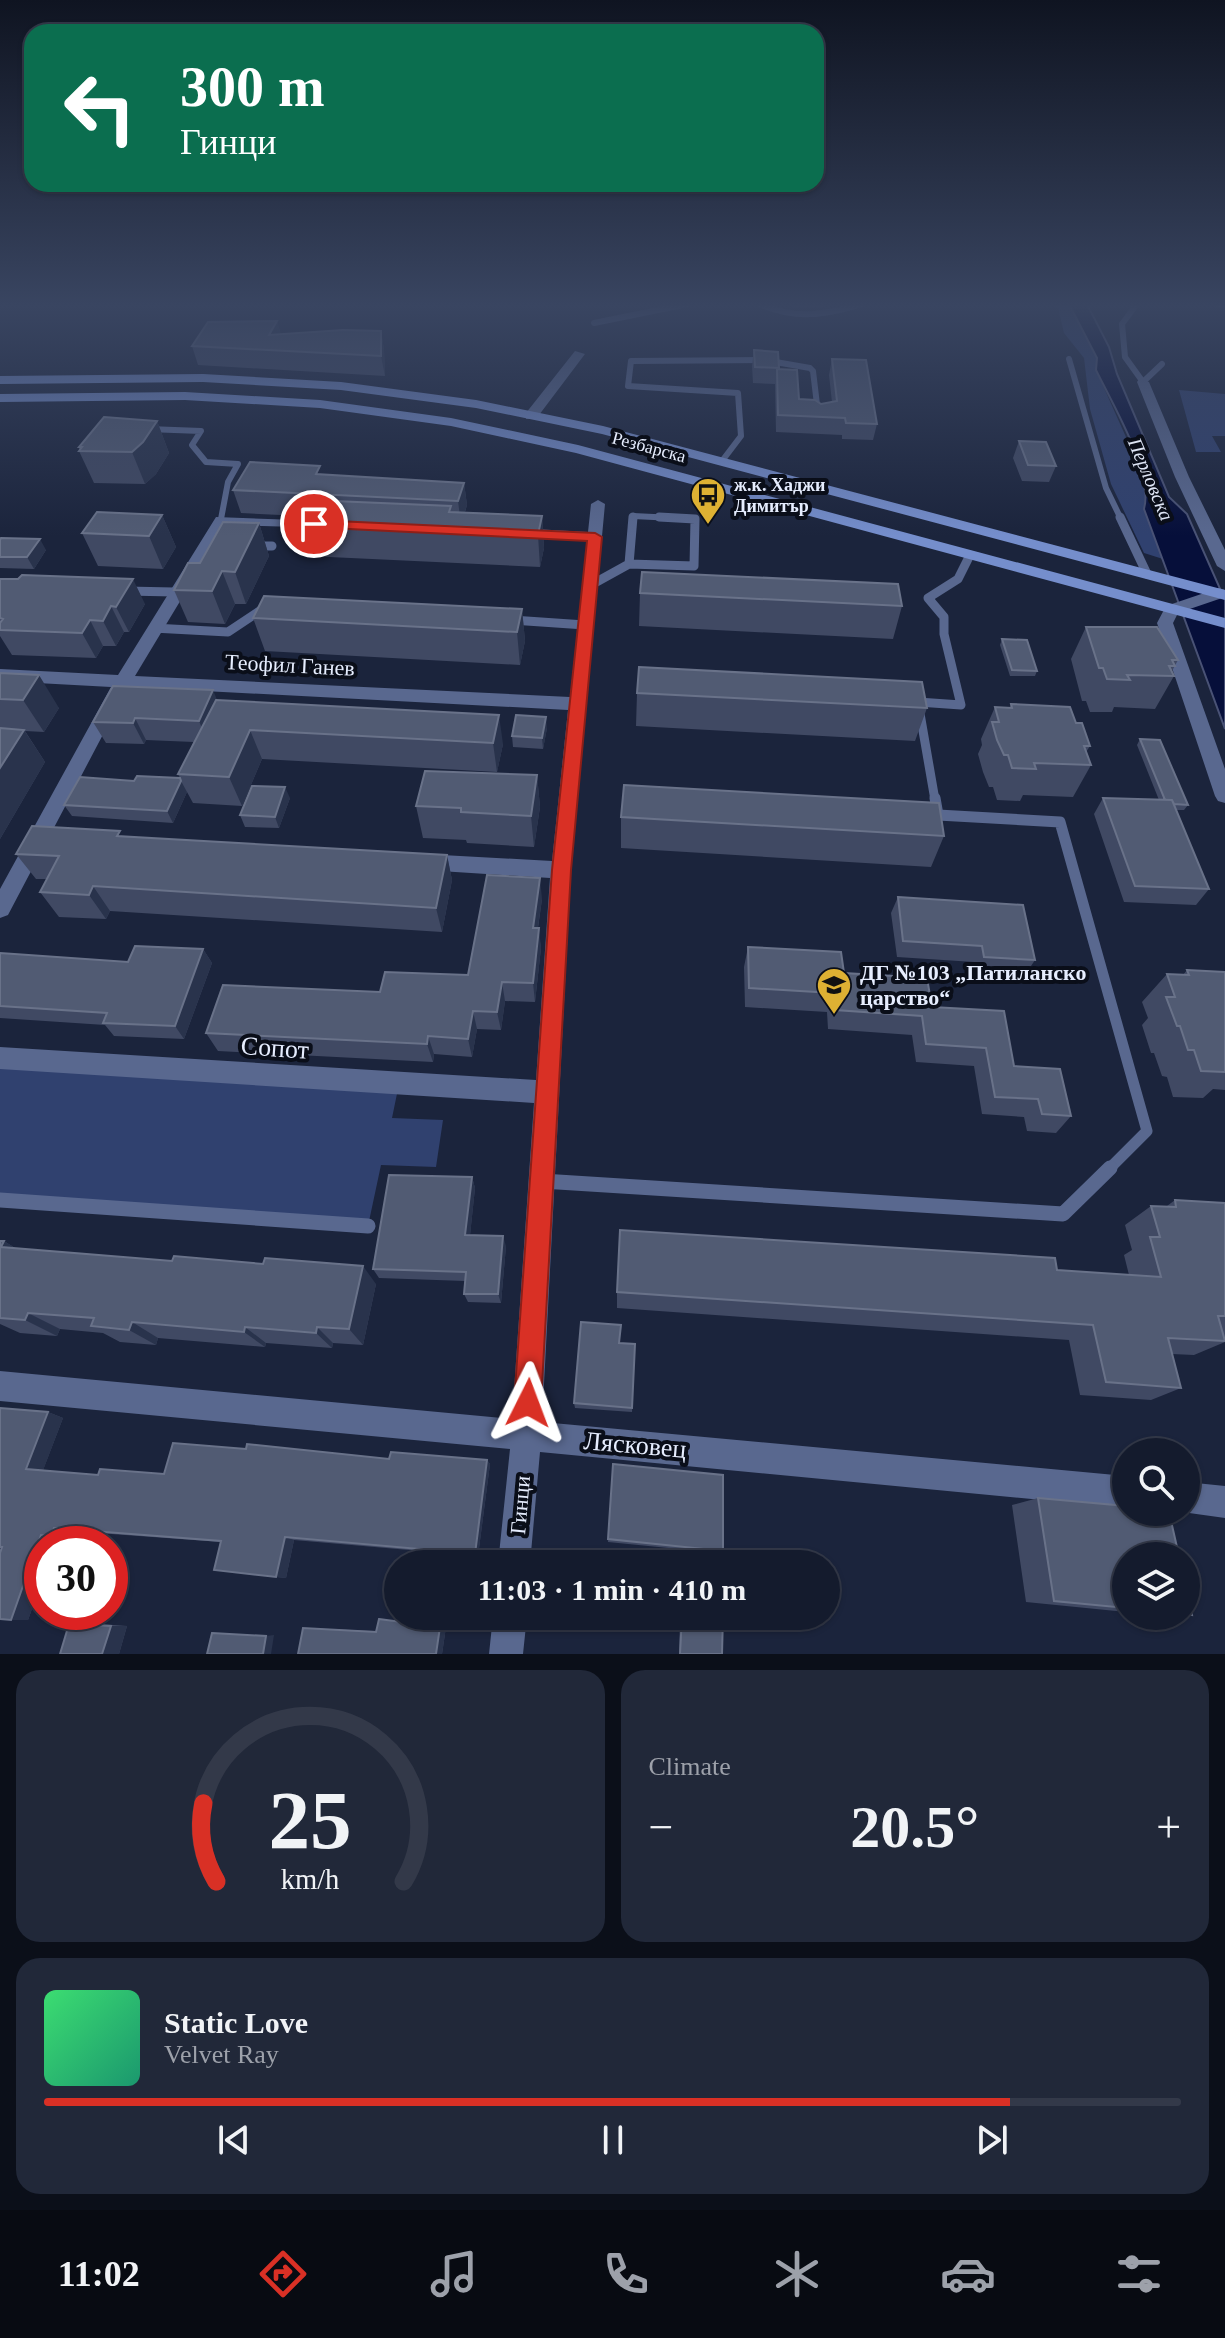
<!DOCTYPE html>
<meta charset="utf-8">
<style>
:root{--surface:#141b2d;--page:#212839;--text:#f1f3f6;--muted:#9da1aa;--line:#333949;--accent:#d93025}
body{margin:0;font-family:Georgia,serif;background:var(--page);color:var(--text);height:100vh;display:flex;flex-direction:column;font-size:30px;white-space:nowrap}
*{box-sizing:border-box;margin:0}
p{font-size:26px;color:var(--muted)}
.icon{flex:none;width:44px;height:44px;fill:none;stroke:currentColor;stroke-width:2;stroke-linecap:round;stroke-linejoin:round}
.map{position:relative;height:1654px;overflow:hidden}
.sheet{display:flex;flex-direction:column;gap:16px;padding:16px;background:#0b0f19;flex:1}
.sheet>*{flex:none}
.hud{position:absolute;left:24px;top:24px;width:800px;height:168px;border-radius:24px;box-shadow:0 2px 6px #0004,0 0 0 2px var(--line);background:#0b6e4f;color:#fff;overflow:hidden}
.buttons{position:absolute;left:1112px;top:1438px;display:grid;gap:16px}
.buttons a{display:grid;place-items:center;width:88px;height:88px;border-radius:50%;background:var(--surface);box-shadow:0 2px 6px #0004,0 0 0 2px var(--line);font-size:40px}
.speed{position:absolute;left:24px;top:1526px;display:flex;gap:16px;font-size:40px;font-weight:700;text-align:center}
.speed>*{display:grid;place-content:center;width:104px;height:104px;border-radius:50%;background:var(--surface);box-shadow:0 2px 6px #0004,0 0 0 2px var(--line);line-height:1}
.speed .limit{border:12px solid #d22;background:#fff;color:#111}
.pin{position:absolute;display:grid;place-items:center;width:68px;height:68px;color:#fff;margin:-34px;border:4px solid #fff;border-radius:50%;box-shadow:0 2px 8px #0007}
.me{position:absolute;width:88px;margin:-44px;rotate:3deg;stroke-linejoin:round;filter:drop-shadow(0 0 6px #0008)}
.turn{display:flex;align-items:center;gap:28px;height:168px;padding:0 24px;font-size:36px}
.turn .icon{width:104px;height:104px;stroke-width:2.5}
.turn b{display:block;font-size:56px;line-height:68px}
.big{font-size:60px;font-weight:600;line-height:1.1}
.sheet .widget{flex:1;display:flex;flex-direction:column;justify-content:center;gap:12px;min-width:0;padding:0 28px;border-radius:24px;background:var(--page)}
.sheet .dial{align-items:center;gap:0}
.dial svg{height:208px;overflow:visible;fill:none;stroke:var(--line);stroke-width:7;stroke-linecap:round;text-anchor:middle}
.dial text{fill:var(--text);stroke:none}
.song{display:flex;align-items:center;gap:24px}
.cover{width:96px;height:96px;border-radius:12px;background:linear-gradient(135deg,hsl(140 70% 55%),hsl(160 70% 35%))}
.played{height:8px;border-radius:4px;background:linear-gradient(90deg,var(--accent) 85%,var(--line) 85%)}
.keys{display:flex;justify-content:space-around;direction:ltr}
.heat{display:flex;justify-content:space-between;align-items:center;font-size:44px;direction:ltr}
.sheet .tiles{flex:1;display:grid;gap:16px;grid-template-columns:1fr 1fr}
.widget:last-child{grid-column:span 2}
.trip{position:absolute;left:384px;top:1550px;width:456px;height:80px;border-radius:40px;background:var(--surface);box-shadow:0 2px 6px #0004,0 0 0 2px var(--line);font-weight:600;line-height:80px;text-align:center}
.tab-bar{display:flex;height:128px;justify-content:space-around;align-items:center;background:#080b12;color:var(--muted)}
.tab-bar .icon{width:56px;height:56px}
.tab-bar .on{color:var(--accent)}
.tab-bar b{font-size:36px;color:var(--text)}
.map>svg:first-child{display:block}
</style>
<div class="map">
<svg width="1225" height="1654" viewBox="0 0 1225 1654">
<rect width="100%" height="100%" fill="#1b243c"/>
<path fill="#30416f" d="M1050,304H1069L1097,358L1096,370L1142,473L1148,494L1144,509L1163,559L1144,553L1111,484L1090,409L1084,358L1064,333L1058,308Z
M1179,390L1225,394V436H1212L1221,452H1196Z
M0,1058L399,1084L392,1118L443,1120L436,1167L381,1165L368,1226L0,1200Z"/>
<path fill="#060f3a" stroke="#495275" stroke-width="2" d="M1069,304H1087L1109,347L1117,374L1169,497L1187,514L1225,600V729L1144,509C1154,473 1113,405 1096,370L1097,358Z"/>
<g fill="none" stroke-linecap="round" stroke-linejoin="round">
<path stroke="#59688f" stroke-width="6" d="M759,304C797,320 824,315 862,304
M1137,304L1122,324L1125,357L1143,382L1162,364
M1218,304L1225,305
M594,323L688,304
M1069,359L1106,488L1121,519
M148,429L201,431L192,445L206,462L238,464L228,482L221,519
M722,461L741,436L738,393L628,386L631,361L764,360L810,368L813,371L818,413
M633,519V516L695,519"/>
<path stroke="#59688f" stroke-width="9" d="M1120,517L1147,574
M253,546H272
M629,564L694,566L695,519L659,517
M629,564L633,517
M591,585L629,564
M126,591L174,592
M512,620L585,625
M153,628L228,632L267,606
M935,800L918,702L961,705L944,634V617L928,598L958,579L970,555"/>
<path stroke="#59688f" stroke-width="11" d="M935,798L938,815L1060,822L1147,1131L1108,1170"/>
<path stroke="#59688f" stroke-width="15" d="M542,1181L1063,1214L1110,1168
M0,1200L368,1226"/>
<path fill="#59688f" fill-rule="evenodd" d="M575,351L585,354L536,419H526V413Z
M1139,379L1149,382L1189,477L1225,550V571L1217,566L1175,477L1137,382Z
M598,500L605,504L571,870L542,1422L1126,1476V1508L540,1452L530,1564H498L510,1449L0,1401V1371L512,1419L534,1103L0,1069V1047L536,1080L550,878L424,870L417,868L414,862L417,856L424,854L552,861L568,710L128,687L8,915L0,918V889L111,687L0,681V669L118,675L216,517L325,521L330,522V528L226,525L135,676L570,697L587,541L516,538L508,533L516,528L588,532L591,504Z
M1219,588L1225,590V597L1178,613L1173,623L1225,769V803L1218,801L1215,796L1157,623L1166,606Z
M1186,1482L1225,1486V1518L1182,1512H1186Z
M493,1616H527L523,1654H489Z"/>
<path fill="#758ecc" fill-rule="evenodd" d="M203,374L341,382L476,400L603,426L1225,590V600L602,434L476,408L341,390L203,382L0,384V376Z
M185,392L320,400L451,418L578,445L1225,618V628L576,453L451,426L320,408L185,400L0,402V394Z"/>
</g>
<path fill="#404963" d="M789,304H834L822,307H794Z
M277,321L281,335L381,331L384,350L385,376L198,365L192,346Z
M754,350L779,368L799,399L821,404L832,402L829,375L832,359L877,424L873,440L842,439V435L776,432L775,384L753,383L752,366Z
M157,421L169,453L156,474L145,484L94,483L79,451V447Z
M1019,441L1056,466L1049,482L1022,481L1013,458Z
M322,475L464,483L467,505L465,512L542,516L544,548L540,567L308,556L299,524L302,516L241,513L233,490Z
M162,515L176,547L163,569L98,566L82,533Z
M259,523L269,556L246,604H235L225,624L188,622L174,590L200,563Z
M0,540L46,550L34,569L0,568Z
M0,579L145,604L129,632H124L116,646H103L96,658L12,655L0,636Z
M640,593L902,606L893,639L639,626Z
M522,609L525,641L520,665L265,651L253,618Z
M1086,627L1178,660L1172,671L1174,676L1155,709L1114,707L1112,712H1090L1086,701H1082L1071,659Z
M1002,639L1037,671L1035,676H1010L1000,645Z
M0,673L59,708L44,732L25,731L45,762L0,839Z
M637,693L927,708L915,741L636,726Z
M217,700L503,744L497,772L262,759L242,806L193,803L187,792L173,823L72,816L64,805L134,781L180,778L178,774L194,742L146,740L144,744L106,743L93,722Z
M1011,704L1076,723L1090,746L1086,752L1091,765L1073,797L1023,795L1020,801L997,800L993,787H989L983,772L978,754L982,745L981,739L995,707L1010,708Z
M547,728L543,749L513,747L512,736Z
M1140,739L1188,805L1184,810H1176L1209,889L1196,905L1124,902L1094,814L1103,798L1159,800L1137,745Z
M537,775L540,807L534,847L467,843L466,840L423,838L416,806Z
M290,798L279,828L245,827L240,815Z
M621,817L944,836L931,867L621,848Z
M123,837L447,855L452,880L442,932L110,911L106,919L59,917L40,892L47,879H36L16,854Z
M898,897L1035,960L1025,975L976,972L974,962L897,957L891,913Z
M542,899L538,928L541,948L535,1002L505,1001L501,1030L477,1029L472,1057L434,1054L433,1062L218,1051L206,1033L380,992L468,975Z
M748,947L844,973L932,1007L1014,1066L1071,1116L1056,1133L1027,1131L1024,1117L982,1114L974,1066L916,1062L912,1035L828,1029L827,1012L745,1007L744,967Z
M203,949L212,963L184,1039L114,1036L105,1025L0,1018V953L128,962Z
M1187,970L1225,972V1090L1213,1089L1203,1098L1173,1097L1167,1077L1162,1076L1154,1053H1151L1142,1025L1148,1018L1142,1002L1167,974L1183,975Z
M472,1177L475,1188L470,1235L506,1246L501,1303L468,1302L464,1294L465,1281L379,1278L373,1269Z
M1175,1200L1225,1203V1342L1194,1355L1172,1354L1181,1388L1151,1400L1080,1395L1069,1340L617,1308V1292L1057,1270L1129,1275L1124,1255L1132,1250L1125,1225L1151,1206H1167Z
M0,1241H4L15,1248L376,1284L363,1345L333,1343L332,1348L266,1343L265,1347L158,1338L156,1345L120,1342L103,1333L60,1329L57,1336L20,1333L0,1324Z
M619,1343L635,1344L632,1412L575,1408L574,1403Z
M48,1412L63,1418L43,1470L98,1475L164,1474L246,1449L389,1459L487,1460L490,1464L478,1556L294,1540L286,1578L214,1570L221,1542L70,1531L67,1538L58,1537L42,1544V1581L28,1620H11L2,1547Z
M613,1464L723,1551L719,1553L608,1542Z
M1038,1498L1126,1556V1612L1026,1602L1012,1505Z
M680,1616H723L722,1654H679Z
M379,1619L446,1627L442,1654L303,1628L376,1631Z
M87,1623L127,1626L119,1654L69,1624Z"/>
<path fill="#29334c" d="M277,321L282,340L269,335Z
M381,331L384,350L385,376L381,356Z
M157,421L169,453L156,474L145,484L132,452Z
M464,483L467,505L461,524L458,501Z
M162,515L176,547L163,569L149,536Z
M542,516L544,548L540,567L538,535Z
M259,523L269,556L246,604L235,572Z
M40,539L46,550L34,569L27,557Z
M222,571L235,604L225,624L212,591Z
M133,579L145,604L129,632L116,607Z
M111,606L124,632L116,646L103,621Z
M522,609L525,641L520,665L517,632Z
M90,620L103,646L96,658L82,633Z
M39,675L59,708L44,732L23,700Z
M213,690L222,712L208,743L199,721Z
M499,715L503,744L497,772L493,743Z
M546,717L547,728L543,749L542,738Z
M135,718L146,740L144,744L133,723Z
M24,730L45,762L0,839V768Z
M250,730L262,759L242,806L229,777Z
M537,775L540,807L534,847L531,816Z
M181,781L187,792L173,823L167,811Z
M285,787L290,798L279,828L275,817Z
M447,855L452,880L442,932L436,908Z
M540,878L542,899L535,947L533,928Z
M93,886L110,911L106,919L89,895Z
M539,928L541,948L535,1002L533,983Z
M203,949L212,963L184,1039L175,1026Z
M502,982L505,1001L501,1030L497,1012Z
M473,1011L477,1029L472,1057L468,1039Z
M428,1036L434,1054L433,1062L427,1044Z
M472,1177L475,1188L469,1245L465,1235Z
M503,1236L506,1246L501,1303L498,1294Z
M4,1241L36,1261L1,1247Z
M363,1266L376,1284L363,1345L349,1329Z
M28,1313L60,1329L57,1336L25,1320Z
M132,1322L158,1338L156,1345L129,1330Z
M245,1327L266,1343L265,1347L244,1332Z
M317,1327L333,1343L332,1348L316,1333Z
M48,1412L63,1418L42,1473L26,1469Z
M487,1460L490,1464L478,1556L475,1554Z
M54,1528L70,1531L67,1538L51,1536Z
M41,1535L58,1537L55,1544H42V1581L28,1620H11Z
M285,1537L294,1540L286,1578L276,1577Z
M111,1626H127L119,1654H102Z
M440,1627H446L442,1654H436Z
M274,1635L271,1654H263L266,1636Z"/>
<path fill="#515b73" stroke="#697289" stroke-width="2" d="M277,321L269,335L343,330L381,331V356L192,346L208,322Z
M754,350L778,352L779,368L755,367Z
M832,359L866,360L877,424L846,423L845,418L778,415L777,369L797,370L799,399L815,400L821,404L837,401Z
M104,417L157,421L143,442L132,452L79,451L82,447H79Z
M1019,441L1046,442L1056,466L1028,465Z
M250,462L320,466L316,474L464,483L458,501L233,490Z
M310,500L451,506L449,512L542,516L538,535L299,524Z
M97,512L162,515L149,536L82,533Z
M223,522L259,523L235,572L222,571L212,591L174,590L188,563H200Z
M1,538L40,539L27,557H0V540Z
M642,572L898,584L902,606L640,593Z
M22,575L133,579L116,607L111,606L103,621L90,620L82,633L0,630V623L3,619L0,618V579H18Z
M264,596L522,609L517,632L253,618Z
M1086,627H1157L1178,660H1172L1175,666H1169L1174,676L1127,675L1130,680L1107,679L1103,668H1099Z
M1002,639L1027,640L1037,671L1012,670Z
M639,667L922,682L927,708L637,693Z
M0,673L39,675L23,700L0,699Z
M113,686L213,690L199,721L135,718L133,723L93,722Z
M216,700L499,715L493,743L250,730L229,777L178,774Z
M1011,704L1070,707L1076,723H1082L1090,746H1084L1091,765L1034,763L1036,769L1012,768L1008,755H1004L997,740L992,722H999L995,707L1012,708Z
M516,715L546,717L542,738L512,736Z
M0,728L24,730L0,768Z
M1140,739L1160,740L1188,805L1174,804L1172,800H1165Z
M425,771L537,775L531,816L461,812V808L416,806Z
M137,776L180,778L181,781L167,811L64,805L80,777L134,781Z
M624,785L939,803L944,836L621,817Z
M252,786L285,787L275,817L240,815Z
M1103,798L1172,800L1209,889L1135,886Z
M32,826L120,831L117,836L447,855L436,908L93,886L89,895L40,892L59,856L16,854Z
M487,875L540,878L533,928H539L533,983L502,982L497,1012L473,1011L468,1039L428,1036L427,1044L206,1033L223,985L380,992L385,972L468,975Z
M898,897L1023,905L1035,960L984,957L982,946L903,941Z
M135,946L203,949L175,1026L103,1023L107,1013L0,1006V953L128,962Z
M748,947L841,952L844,973L927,978L932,1007L1004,1011L1014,1066L1060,1069L1071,1116L1042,1114L1038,1099L995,1097L986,1048L926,1044L922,1016L835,1010L833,993L749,988Z
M1187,970L1225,972V1072L1201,1071L1194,1050H1188L1180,1026H1177L1166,997H1175L1167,974L1189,975Z
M389,1175L472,1177L465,1235L503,1236L498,1294H464L466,1272L373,1269Z
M1175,1200L1225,1203V1316H1218L1225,1341L1168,1338L1181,1388L1106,1382L1093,1325L617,1292L620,1230L1055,1258L1057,1270L1161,1277L1150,1237H1160L1151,1206L1176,1207Z
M0,1241H4L1,1247L172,1261L174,1256L263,1264L265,1258L363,1266L349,1329L317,1327L316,1333L245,1327L244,1332L132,1322L129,1330L91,1326L94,1318L28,1313L25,1320L0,1318Z
M581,1322L621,1325L619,1343L635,1344L632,1408L574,1403Z
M0,1408L48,1412L26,1469L98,1475L100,1469L164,1474L173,1443L246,1449L247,1444L389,1459L391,1452L487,1460L475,1554L285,1537L276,1577L214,1570L221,1541L54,1528L51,1536L41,1535L11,1620L0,1619V1553L2,1547H0Z
M613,1464L723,1475V1551L608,1539Z
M1038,1498L1126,1506V1512H1169L1179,1556H1126V1608L1054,1601Z
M1186,1588L1192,1615L1186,1614Z
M682,1616H723L722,1654H680Z
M379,1619L440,1627L436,1654H298L303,1628L376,1632Z
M69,1624L111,1626L102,1654H60Z
M212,1633L266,1636L263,1654H207Z"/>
<linearGradient id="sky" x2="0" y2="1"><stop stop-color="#0f1421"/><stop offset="0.57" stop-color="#394561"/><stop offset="1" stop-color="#394561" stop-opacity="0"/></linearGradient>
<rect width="1225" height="536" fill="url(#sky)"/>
<path fill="#d93025" stroke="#8d1f18" stroke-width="2" d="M314,520L595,533L602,537L571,870L541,1403L537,1413L528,1417L518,1413L514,1403L552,870L587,541L309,527V521Z"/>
<defs>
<g id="bus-pin" transform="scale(1.8)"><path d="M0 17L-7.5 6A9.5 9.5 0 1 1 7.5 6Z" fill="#deb133" stroke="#0a0e19"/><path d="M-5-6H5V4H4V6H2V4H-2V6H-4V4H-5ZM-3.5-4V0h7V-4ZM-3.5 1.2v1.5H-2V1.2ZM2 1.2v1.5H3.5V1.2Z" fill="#111"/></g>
<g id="school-pin" transform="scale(1.8)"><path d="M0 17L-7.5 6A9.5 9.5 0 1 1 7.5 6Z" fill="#deb133" stroke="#0a0e19"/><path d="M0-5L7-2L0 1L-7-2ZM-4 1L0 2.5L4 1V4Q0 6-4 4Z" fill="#111"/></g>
</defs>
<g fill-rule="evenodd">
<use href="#bus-pin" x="708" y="495"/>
<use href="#school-pin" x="834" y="985"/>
</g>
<g text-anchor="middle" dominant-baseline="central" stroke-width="8" stroke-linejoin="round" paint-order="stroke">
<g font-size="18" fill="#e6edfe" stroke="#0a0e19">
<text transform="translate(649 447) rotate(15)">Резбарска</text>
</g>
<g font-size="18" font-weight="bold" fill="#e6edfe" stroke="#0a0e19" text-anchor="start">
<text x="734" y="485">ж.к. Хаджи<tspan x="734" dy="21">Димитър</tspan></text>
</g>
<g font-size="20" font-style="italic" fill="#dde4f4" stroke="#0a0e19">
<text transform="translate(1151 479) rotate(67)">Перловска</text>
</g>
<g font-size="22" fill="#e6edfe" stroke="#0a0e19">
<text transform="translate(290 665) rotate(3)">Теофил Ганев</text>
<text transform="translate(520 1505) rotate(-85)">Гинци</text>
</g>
<g font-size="22" font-weight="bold" fill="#e6edfe" stroke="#0a0e19" text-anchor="start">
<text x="860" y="972">ДГ №103 „Патиланско<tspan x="860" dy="25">царство“</tspan></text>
</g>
<g font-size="26" fill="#e6edfe" stroke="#0a0e19">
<text transform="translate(275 1048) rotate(4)">Сопот</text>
<text transform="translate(635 1445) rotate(5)">Лясковец</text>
</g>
</g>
</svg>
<div class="buttons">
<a><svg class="icon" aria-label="search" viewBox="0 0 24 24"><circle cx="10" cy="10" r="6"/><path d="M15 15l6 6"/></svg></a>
<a><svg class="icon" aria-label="layers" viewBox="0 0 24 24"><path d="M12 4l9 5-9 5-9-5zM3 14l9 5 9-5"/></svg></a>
</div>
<div class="speed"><div class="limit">30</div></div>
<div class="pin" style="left:314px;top:524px;background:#d93025"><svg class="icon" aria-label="arrive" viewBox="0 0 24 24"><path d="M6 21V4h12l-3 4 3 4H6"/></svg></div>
<svg class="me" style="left:528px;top:1403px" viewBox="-20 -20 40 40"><path d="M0-17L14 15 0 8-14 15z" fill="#d93025" stroke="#fff" stroke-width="4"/></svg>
<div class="trip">11:03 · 1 min · 410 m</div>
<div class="hud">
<div class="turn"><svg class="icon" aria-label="left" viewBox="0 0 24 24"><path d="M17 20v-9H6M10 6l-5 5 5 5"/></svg><div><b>300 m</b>Гинци</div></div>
</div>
</div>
<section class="sheet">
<div class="tiles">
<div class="widget dial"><svg viewBox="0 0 100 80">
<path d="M14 69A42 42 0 1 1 86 69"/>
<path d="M14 69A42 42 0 0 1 9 39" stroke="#d93025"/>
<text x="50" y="56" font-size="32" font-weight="700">25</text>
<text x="50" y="72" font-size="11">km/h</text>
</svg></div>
<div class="widget"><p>Climate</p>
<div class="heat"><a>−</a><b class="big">20.5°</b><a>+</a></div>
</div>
<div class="widget">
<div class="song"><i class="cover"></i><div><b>Static Love</b><p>Velvet Ray</p></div></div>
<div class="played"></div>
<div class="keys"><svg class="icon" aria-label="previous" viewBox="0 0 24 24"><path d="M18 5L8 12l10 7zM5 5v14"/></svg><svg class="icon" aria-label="pause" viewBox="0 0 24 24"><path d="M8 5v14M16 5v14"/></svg><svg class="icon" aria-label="next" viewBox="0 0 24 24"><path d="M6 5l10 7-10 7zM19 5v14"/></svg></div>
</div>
</div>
</section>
<nav class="tab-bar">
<b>11:02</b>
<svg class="icon on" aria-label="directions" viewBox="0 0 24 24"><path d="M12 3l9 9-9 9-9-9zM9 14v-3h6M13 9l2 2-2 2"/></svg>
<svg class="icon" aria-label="music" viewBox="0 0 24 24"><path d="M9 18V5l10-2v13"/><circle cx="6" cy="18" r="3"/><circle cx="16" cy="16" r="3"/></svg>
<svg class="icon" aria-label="phone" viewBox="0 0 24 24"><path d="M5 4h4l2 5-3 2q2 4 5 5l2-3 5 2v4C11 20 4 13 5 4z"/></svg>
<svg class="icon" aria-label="climate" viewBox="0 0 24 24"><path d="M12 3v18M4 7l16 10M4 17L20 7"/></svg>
<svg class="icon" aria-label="car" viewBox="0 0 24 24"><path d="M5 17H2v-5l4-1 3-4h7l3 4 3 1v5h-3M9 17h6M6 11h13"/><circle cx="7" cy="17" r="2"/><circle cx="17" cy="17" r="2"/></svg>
<svg class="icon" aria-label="filters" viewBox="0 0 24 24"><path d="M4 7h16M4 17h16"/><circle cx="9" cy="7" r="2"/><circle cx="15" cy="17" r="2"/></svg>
</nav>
